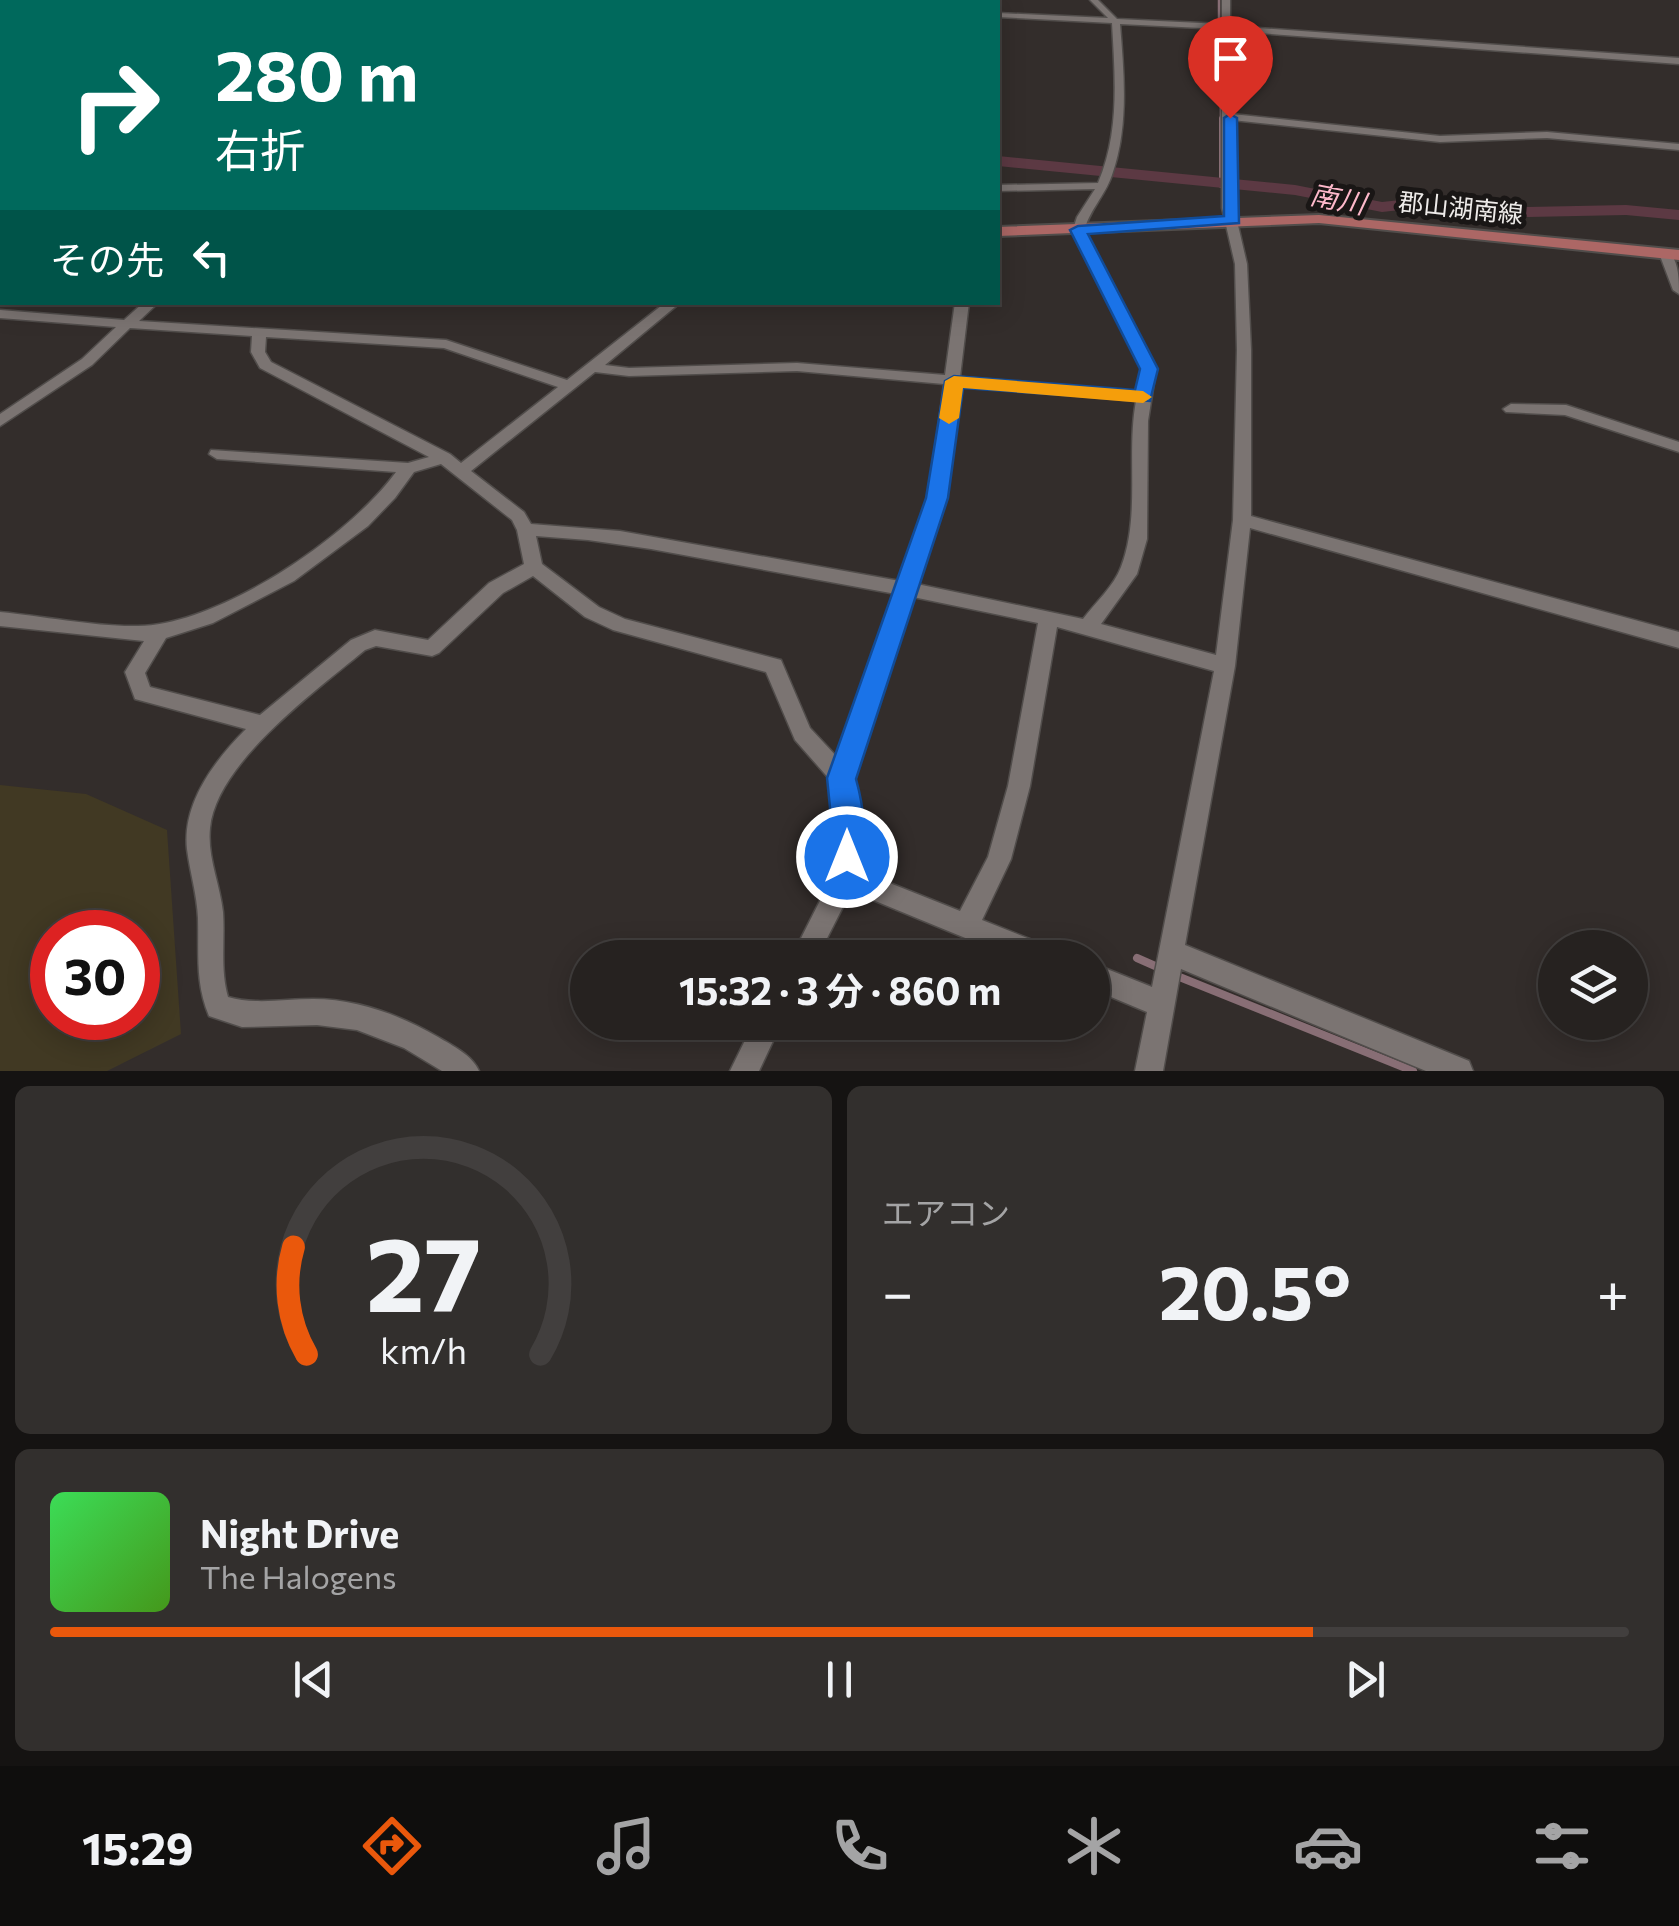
<!DOCTYPE html>
<html lang="ja">
<meta charset="utf-8">
<style>
:root{--surface:#262220;--page:#322f2d;--text:#f1f3f6;--muted:#a4a4a5;--line:#423f3e;--accent:#ea580c}
body{margin:0;font-family:Commissioner,"Noto Sans JP",sans-serif;background:var(--page);color:var(--text);height:100vh;display:flex;flex-direction:column;font-size:38px;white-space:nowrap}
*{box-sizing:border-box;margin:0}
p{font-size:32px;color:var(--muted)}
.icon{flex:none;width:55px;height:55px;fill:none;stroke:currentColor;stroke-width:2;stroke-linecap:round;stroke-linejoin:round}
.map{position:relative;height:1071px;overflow:hidden}
.details{display:flex;flex-direction:column;gap:15px;padding:15px;background:#151312;flex:1}
.details>*{flex:none}
.banner{position:absolute;left:0px;top:0px;width:1000px;height:305px;box-shadow:0 5px 25px #0003,0 0 0 2px var(--line);background:#00695c;color:#fff;overflow:hidden}
.buttons{position:absolute;left:1538px;top:930px;display:grid;gap:20px}
.buttons a{display:grid;place-items:center;width:110px;height:110px;border-radius:50%;background:var(--surface);box-shadow:0 5px 25px #0003,0 0 0 2px var(--line);font-size:50px}
.speed{position:absolute;left:30px;top:910px;display:flex;gap:20px;font-size:50px;font-weight:700;text-align:center}
.speed>*{display:grid;place-content:center;width:130px;height:130px;border-radius:50%;background:var(--surface);box-shadow:0 5px 25px #0003,0 0 0 2px var(--line);line-height:1}
.speed .limit{border:15px solid #d22;background:#fff;color:#111}
.pin{position:absolute;display:grid;place-items:center;width:85px;height:85px;color:#fff;margin:-102px -42px;border-radius:50% 50% 50% 0;rotate:-45deg;box-shadow:0 0 10px #0007}
.pin .icon{rotate:45deg}
.me{position:absolute;width:110px;margin:-55px;rotate:0deg;stroke-linejoin:round;filter:drop-shadow(0 0 8px #0008)}
.turn{display:flex;align-items:center;gap:35px;height:210px;padding:0 50px;font-size:45px}
.turn .icon{width:130px;height:130px;stroke-width:2.5}
.turn b{display:block;font-size:70px;line-height:85px}
.then{display:flex;align-items:center;height:95px;padding:0 50px;background:#0003;gap:20px;font-size:38px}
.big{font-size:75px;font-weight:700;line-height:1.1}
.details .card{flex:1;display:flex;flex-direction:column;justify-content:center;gap:15px;min-width:0;padding:0 35px;border-radius:15px;background:var(--page)}
.details .dial{align-items:center;gap:0}
.dial svg{height:260px;overflow:visible;fill:none;stroke:var(--line);stroke-width:7;stroke-linecap:round;text-anchor:middle}
.dial text{fill:var(--text);stroke:none}
.song{display:flex;align-items:center;gap:30px}
.cover{width:120px;height:120px;border-radius:15px;background:linear-gradient(135deg,hsl(130 70% 55%),hsl(100 70% 35%))}
.played{height:10px;border-radius:5px;background:linear-gradient(90deg,var(--accent) 80%,var(--line) 80%)}
.keys{display:flex;justify-content:space-around;direction:ltr}
.heat{display:flex;justify-content:space-between;align-items:center;font-size:55px;direction:ltr}
.details .tiles{flex:1;display:grid;gap:15px;grid-template-columns:1fr 1fr}
.card:last-child{grid-column:span 2}
.trip{position:absolute;left:570px;top:940px;width:540px;height:100px;border-radius:50px;background:var(--surface);box-shadow:0 5px 25px #0003,0 0 0 2px var(--line);font-weight:700;line-height:100px;text-align:center}
.tabs{display:flex;height:160px;justify-content:space-around;align-items:center;background:#0f0e0d;color:var(--muted)}
.tabs .icon{width:70px;height:70px}
.tabs .selected{color:var(--accent)}
.tabs b{font-size:45px;color:var(--text)}
.map>svg:first-child{display:block}
</style>
<div class="map">
<svg width="1679" height="1071" viewBox="0 0 1679 1071">
<rect width="100%" height="100%" fill="#332d2b"/>
<path fill="#413923" fill-rule="evenodd" d="M0,785L86,794L167,830L181,1034L107,1071H0ZM52,932H138V1018H52Z"/>
<g fill="none" stroke-linecap="round" stroke-linejoin="round">
<path stroke="#886e75" stroke-width="2.5" d="M1219,0V25
M1220,28L1221,121"/>
<path stroke="#886e75" stroke-width="4" d="M1221,118V186"/>
<path stroke="#886e75" stroke-width="8" d="M1137,958L1162,969
M1177,976L1413,1071"/>
<path fill="#5c3943" fill-rule="evenodd" d="M0,76H2V84H0Z
M998,156L1295,185L1382,202L1437,196L1528,207L1626,205L1679,210V220L1626,215L1528,217L1437,206L1382,212L1295,195L998,166Z"/>
<g stroke="#514d4b" stroke-width="3">
<path id="minor" d="M1090,0H1098L1117,19L1222,24V0H1230V26L1679,58V64L1230,31L1232,114L1440,136L1547,132L1679,144V150L1547,138L1440,142L1232,120L1234,208L1247,264L1251,350V516L1679,632V648L1250,528L1235,666L1185,945L1469,1061L1473,1071H1426L1181,969L1163,1071H1135L1147,1012L1092,989V963L1152,987L1214,671L1057,627L1030,786L1011,859L982,920L1055,949L1058,958H1014L851,891L817,958H791L833,875L836,801L832,782L795,740L766,672L613,630L585,617L533,576L503,593L439,653L432,656L376,646L365,650C317,690 216,763 210,828C207,857 220,884 223,912C225,941 220,969 228,997C256,1005 284,999 313,999C357,999 400,1015 438,1037C453,1046 472,1055 479,1071H442L404,1048L357,1030L317,1025L242,1027L209,1016C195,983 199,953 198,918C197,894 190,873 187,849C182,803 215,760 246,729L135,699L125,672L144,641L0,626V612C42,616 97,627 138,626C219,625 349,537 396,472L217,459L209,454L211,450L408,463L429,457L260,368L251,352L252,336L130,328L92,365L0,426V414L82,359L116,327L0,318V310L124,320L144,302H159L139,321L446,340L567,380L666,302H681L605,365L629,368L797,363L945,375L955,302H969L960,377L1138,392L1142,369L1072,232L1077,217L1095,189L998,191V185L1098,183C1120,132 1115,77 1112,23L998,17V13L1108,18ZM1120,24L1222,29V208L1235,264L1237,350L1233,520L1216,655L1101,624L1137,574L1147,539L1148,421L1156,369L1084,232C1089,210 1105,196 1112,175C1129,127 1124,74 1120,24ZM266,337L444,348L558,387L461,463L450,454L271,362L265,352ZM797,371L944,384L929,499L900,581L620,531L531,524L524,512L471,471L595,372L629,376ZM959,385L1136,401C1126,455 1141,515 1121,567C1114,586 1095,603 1083,619L917,584L945,499ZM441,464L512,520L517,530L524,564L489,583L428,640L375,630L351,640L260,715L150,687L145,673L166,638L213,623L294,581L368,526L395,498L414,472ZM536,536L588,540L651,549L896,594L838,758L810,728L781,660L625,619L599,607L542,564ZM913,597L1038,623L1008,786L988,857L960,911L857,870L858,801L853,778Z
M2,114V120L0,121V115Z
M0,129L2,130V136H0Z
M2,229V237L0,238V230Z
M1665,249C1679,257 1679,279 1679,294L1673,290L1659,253Z
M1511,404L1566,405L1679,442V452L1565,415L1506,412L1503,409Z
M754,1022H782L759,1071H730Z"/>
</g>
<g stroke="#514d4b" stroke-width="4">
<path id="major" d="M0,192H2V201H0Z
M1319,215L1679,250V260L1319,223L998,236V227Z"/>
</g>
<use href="#minor" fill="#7b7472" fill-rule="evenodd"/>
<use href="#major" fill="#ac6765" fill-rule="evenodd"/>
</g>
<path fill="#1a73e8" stroke="#114b97" stroke-width="2.5" d="M1230,114L1237,118L1239,223L1088,234L1158,369L1150,401L963,388L948,498L856,779C863,804 869,842 858,867L847,872L836,867L827,778L926,498L945,381L954,376L1135,390L1140,369L1070,230L1078,226L1224,216V118Z"/>
<path fill="#f59e0b" d="M954,376L1143,391L1152,397L1143,403L963,388L959,418L949,424L939,418L945,381Z"/>
<g text-anchor="middle" dominant-baseline="central" stroke-width="10" stroke-linejoin="round" paint-order="stroke">
<g font-size="25" fill="#eeebe9" stroke="#191615">
<text transform="translate(1461 207) rotate(6)">郡山湖南線</text>
</g>
<g font-size="28" font-style="italic" fill="#fdb8ca" stroke="#191615">
<text transform="translate(1338 198) rotate(11)">南川</text>
</g>
</g>
</svg>
<div class="buttons">
<a><svg class="icon" aria-label="layers" viewBox="0 0 24 24"><path d="M12 4l9 5-9 5-9-5zM3 14l9 5 9-5"/></svg></a>
</div>
<div class="speed"><div class="limit">30</div></div>
<div class="pin" style="left:1230px;top:118px;background:#d93025"><svg class="icon" aria-label="arrive" viewBox="0 0 24 24"><path d="M6 21V4h12l-3 4 3 4H6"/></svg></div>
<svg class="me" style="left:847px;top:857px" viewBox="-20 -20 40 40"><circle r="17" fill="#1a73e8" stroke="#fff" stroke-width="3"/><path d="M0-11L8 9 0 5-8 9z" fill="#fff"/></svg>
<div class="trip">15:32 · 3 分 · 860 m</div>
<div class="banner">
<div class="turn"><svg class="icon" aria-label="right" viewBox="0 0 24 24"><path d="M7 20v-9h11M14 6l5 5-5 5"/></svg><div><b>280 m</b>右折</div></div>
<div class="then">その先<svg class="icon" aria-label="left" viewBox="0 0 24 24"><path d="M17 20v-9H6M10 6l-5 5 5 5"/></svg></div>
</div>
</div>
<section class="details">
<div class="tiles">
<div class="card dial"><svg viewBox="0 0 100 80">
<path d="M14 69A42 42 0 1 1 86 69"/>
<path d="M14 69A42 42 0 0 1 10 36" stroke="#ea580c"/>
<text x="50" y="56" font-size="32" font-weight="700">27</text>
<text x="50" y="72" font-size="11">km/h</text>
</svg></div>
<div class="card"><p>エアコン</p>
<div class="heat"><a>−</a><b class="big">20.5°</b><a>+</a></div>
</div>
<div class="card">
<div class="song"><i class="cover"></i><div><b>Night Drive</b><p>The Halogens</p></div></div>
<div class="played"></div>
<div class="keys"><svg class="icon" aria-label="previous" viewBox="0 0 24 24"><path d="M18 5L8 12l10 7zM5 5v14"/></svg><svg class="icon" aria-label="pause" viewBox="0 0 24 24"><path d="M8 5v14M16 5v14"/></svg><svg class="icon" aria-label="next" viewBox="0 0 24 24"><path d="M6 5l10 7-10 7zM19 5v14"/></svg></div>
</div>
</div>
</section>
<nav class="tabs">
<b>15:29</b>
<svg class="icon selected" aria-label="directions" viewBox="0 0 24 24"><path d="M12 3l9 9-9 9-9-9zM9 14v-3h6M13 9l2 2-2 2"/></svg>
<svg class="icon" aria-label="music" viewBox="0 0 24 24"><path d="M9 18V5l10-2v13"/><circle cx="6" cy="18" r="3"/><circle cx="16" cy="16" r="3"/></svg>
<svg class="icon" aria-label="phone" viewBox="0 0 24 24"><path d="M5 4h4l2 5-3 2q2 4 5 5l2-3 5 2v4C11 20 4 13 5 4z"/></svg>
<svg class="icon" aria-label="climate" viewBox="0 0 24 24"><path d="M12 3v18M4 7l16 10M4 17L20 7"/></svg>
<svg class="icon" aria-label="car" viewBox="0 0 24 24"><path d="M5 17H2v-5l4-1 3-4h7l3 4 3 1v5h-3M9 17h6M6 11h13"/><circle cx="7" cy="17" r="2"/><circle cx="17" cy="17" r="2"/></svg>
<svg class="icon" aria-label="filters" viewBox="0 0 24 24"><path d="M4 7h16M4 17h16"/><circle cx="9" cy="7" r="2"/><circle cx="15" cy="17" r="2"/></svg>
</nav>
